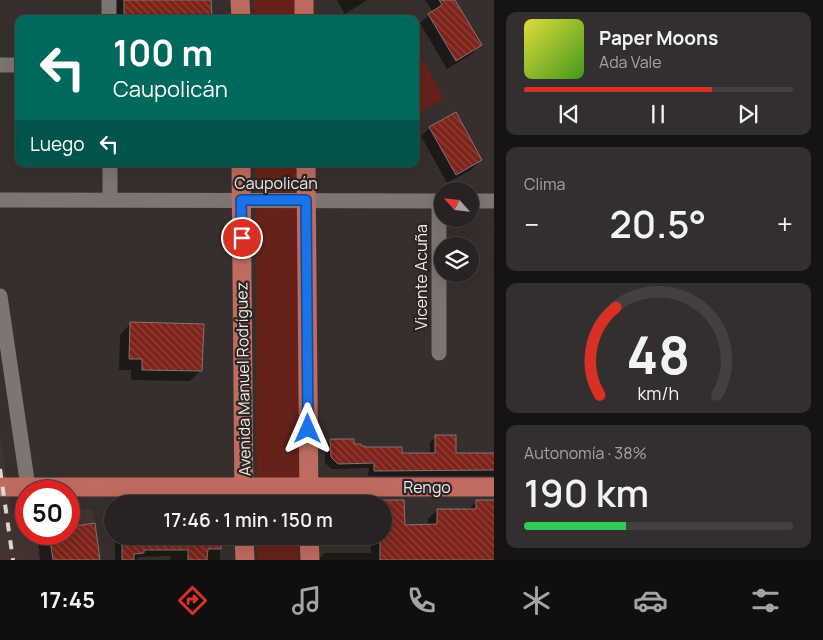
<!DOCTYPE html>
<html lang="es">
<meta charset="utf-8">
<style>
:root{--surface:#282322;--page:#342f2f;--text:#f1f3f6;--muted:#a5a4a5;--line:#444040;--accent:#d93025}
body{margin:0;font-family:Manrope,sans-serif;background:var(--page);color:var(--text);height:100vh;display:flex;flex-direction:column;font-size:19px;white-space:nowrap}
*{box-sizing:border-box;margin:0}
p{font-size:16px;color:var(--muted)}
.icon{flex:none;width:28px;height:28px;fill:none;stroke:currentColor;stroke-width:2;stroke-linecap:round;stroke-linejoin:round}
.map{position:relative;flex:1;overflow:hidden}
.sheet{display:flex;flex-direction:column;gap:12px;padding:12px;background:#161313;width:329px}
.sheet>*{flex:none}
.hud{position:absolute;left:15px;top:15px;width:404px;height:152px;border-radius:10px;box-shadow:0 5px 20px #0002,0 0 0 1px var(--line);background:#00695c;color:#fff;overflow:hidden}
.needle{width:32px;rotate:297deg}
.fabs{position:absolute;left:434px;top:182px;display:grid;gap:10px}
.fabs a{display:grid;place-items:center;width:45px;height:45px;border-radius:50%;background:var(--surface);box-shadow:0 5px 20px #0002,0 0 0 1px var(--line);font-size:25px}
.speed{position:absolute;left:15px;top:480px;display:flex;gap:10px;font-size:25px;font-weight:700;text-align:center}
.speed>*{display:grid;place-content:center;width:65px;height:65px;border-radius:50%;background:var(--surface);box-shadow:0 5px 20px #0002,0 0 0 1px var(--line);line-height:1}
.speed .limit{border:8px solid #d22;background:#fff;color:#111}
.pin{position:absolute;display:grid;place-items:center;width:42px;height:42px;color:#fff;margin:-21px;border:2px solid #fff;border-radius:50%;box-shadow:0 1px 5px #0007}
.me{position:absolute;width:55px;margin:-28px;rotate:0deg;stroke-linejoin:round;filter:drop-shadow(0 0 4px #0008)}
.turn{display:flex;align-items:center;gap:18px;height:105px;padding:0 15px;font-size:22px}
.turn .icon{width:65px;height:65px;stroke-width:2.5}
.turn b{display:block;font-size:35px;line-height:42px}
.then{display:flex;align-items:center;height:48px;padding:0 15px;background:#0003;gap:10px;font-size:19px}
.big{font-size:38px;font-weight:600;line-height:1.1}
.sheet .card{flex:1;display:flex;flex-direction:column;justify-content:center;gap:8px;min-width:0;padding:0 18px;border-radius:10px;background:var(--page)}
.sheet .dial{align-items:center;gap:0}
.dial svg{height:130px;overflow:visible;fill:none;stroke:var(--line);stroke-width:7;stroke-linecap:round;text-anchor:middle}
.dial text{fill:var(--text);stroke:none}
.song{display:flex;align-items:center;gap:15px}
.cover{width:60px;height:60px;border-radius:8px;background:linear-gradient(135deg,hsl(60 70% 55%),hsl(100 70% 35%))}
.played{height:5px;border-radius:2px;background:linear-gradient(90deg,var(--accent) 70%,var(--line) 70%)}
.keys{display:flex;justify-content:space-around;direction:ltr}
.heat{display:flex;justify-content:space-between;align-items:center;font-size:28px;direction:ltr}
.charge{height:8px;border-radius:4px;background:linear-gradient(90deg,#34c759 38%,var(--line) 0)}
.trip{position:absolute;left:104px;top:495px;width:288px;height:50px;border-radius:25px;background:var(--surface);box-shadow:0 5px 20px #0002,0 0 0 1px var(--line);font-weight:600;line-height:50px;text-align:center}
.dock{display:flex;height:80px;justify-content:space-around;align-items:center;background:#100e0e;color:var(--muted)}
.dock .icon{width:35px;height:35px}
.dock .on{color:var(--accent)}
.dock b{font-size:22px;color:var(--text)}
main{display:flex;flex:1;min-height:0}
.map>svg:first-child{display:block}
</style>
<main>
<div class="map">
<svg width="495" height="560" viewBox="0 0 495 560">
<defs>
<pattern id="building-back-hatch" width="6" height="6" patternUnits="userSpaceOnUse" patternTransform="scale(1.25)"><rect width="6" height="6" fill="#7d231a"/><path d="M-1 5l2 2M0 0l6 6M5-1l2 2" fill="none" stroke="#90433b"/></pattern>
</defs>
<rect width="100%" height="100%" fill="#362f2d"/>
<path fill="#433432" d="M0,434L11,510H26V534H69V510H93L100,560H0Z"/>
<path fill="#66221a" d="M253,0H301V19H254Z
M416,48L444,98L418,113L415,109Z
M255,164H300L299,504H257Z
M257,536H299V560H257Z"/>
<path fill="#0007" d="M108,0H210V19H109Z
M337,0H367L345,14Z
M425,0H454L480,45L472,54L447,69L420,23L433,12Z
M430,128L481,160L472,169L447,183L421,136Z
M131,323L201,370L190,381L131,380V370H119L120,335Z
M436,437L455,454H495V476H368L369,468L332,469L325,463V446L331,440L360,447L401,454H430V442Z
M403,501V526H428V519L437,510H468L477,501L495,560H318L325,553H371V536H382V504H378L380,502Z
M94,524L99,560H40L38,542L46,534H69V528Z
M115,536H220V560H170L171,556L139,557L136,560H115Z"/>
<path fill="url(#building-back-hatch)" stroke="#7f7674" d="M124,0H211L212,19H124Z
M439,0H455L482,45L456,61L428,14L442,5Z
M456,112L482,160L456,175L429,127Z
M130,322L204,324L202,371L142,370V359H129Z
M435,435H456V453H495V470L374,471V463L338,464L331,457L330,439H354V444H361V446H365V447H402V453H435Z
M382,500H404L405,525L437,524V509H476V500H495V560H380V536H382Z
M95,523L100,560H53L49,534H69V527Z
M122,536H221V549H208L207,560H188V550H144V553L134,554V560H122Z"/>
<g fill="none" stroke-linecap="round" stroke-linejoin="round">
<path stroke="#7e7573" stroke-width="15" d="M109,0V19
M0,65H19
M110,164V200
M0,200L442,201
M470,201H495
M0,296L28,487
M439,353V201"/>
<path stroke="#bf6b60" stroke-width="19" d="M240,0L241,19
M304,0V19
M241,164L244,504
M306,164L309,504
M0,487H495
M244,536L245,560
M309,536L310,560"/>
<path stroke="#ddd7d5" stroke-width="4" stroke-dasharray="9 9" stroke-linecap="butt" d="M0,469L13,560"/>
</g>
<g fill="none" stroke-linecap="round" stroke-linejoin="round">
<g stroke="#114b97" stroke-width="12">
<path id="route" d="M242,238L241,200H306L308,429"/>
</g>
<use href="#route" stroke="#1a73e8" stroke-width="9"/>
</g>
<g text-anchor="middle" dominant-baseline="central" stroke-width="4.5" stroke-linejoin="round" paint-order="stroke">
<g font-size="16" fill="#f0eae9" stroke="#2c2524">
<text x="276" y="183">Caupolicán</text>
<text transform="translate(421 277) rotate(-90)">Vicente Acuña</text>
<text transform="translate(243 379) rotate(-91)">Avenida Manuel Rodríguez</text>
<text x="427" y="487">Rengo</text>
</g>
</g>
</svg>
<div class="fabs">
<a><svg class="needle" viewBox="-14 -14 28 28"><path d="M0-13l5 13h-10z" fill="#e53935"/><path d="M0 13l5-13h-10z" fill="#a5a4a5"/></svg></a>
<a><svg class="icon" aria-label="layers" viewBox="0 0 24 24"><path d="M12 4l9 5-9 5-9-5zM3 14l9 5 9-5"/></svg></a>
</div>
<div class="speed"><div class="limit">50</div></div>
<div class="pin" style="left:242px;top:238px;background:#d93025"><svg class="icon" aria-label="arrive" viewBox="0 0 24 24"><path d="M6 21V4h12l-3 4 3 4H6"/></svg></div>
<svg class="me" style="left:308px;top:429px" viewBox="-20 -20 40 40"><path d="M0-17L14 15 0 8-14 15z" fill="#1a73e8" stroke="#fff" stroke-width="4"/></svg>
<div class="trip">17:46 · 1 min · 150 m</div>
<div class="hud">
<div class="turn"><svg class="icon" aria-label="left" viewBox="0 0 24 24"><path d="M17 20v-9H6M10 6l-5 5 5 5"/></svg><div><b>100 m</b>Caupolicán</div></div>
<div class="then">Luego<svg class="icon" aria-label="left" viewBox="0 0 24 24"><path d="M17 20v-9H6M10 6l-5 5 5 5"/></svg></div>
</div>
</div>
<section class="sheet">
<div class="card">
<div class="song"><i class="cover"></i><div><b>Paper Moons</b><p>Ada Vale</p></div></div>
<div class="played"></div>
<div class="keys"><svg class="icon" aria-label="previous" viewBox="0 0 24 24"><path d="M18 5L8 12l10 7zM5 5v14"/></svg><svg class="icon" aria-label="pause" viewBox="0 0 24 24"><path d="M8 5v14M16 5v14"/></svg><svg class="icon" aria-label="next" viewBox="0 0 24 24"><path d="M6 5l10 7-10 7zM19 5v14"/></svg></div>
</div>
<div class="card"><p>Clima</p>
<div class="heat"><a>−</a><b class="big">20.5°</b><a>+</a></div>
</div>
<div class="card dial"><svg viewBox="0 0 100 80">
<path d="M14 69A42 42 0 1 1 86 69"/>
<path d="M14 69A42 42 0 0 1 24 15" stroke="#d93025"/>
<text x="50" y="56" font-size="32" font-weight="700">48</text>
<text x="50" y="72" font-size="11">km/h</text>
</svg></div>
<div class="card"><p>Autonomía · 38%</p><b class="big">190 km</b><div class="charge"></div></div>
</section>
</main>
<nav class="dock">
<b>17:45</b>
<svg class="icon on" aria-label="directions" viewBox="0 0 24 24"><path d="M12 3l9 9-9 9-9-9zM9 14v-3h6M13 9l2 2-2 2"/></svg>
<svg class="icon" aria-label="music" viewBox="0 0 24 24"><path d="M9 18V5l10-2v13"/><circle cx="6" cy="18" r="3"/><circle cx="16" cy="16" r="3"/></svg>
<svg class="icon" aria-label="phone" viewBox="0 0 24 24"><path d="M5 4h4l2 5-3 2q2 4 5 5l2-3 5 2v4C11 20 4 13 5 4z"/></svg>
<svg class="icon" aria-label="climate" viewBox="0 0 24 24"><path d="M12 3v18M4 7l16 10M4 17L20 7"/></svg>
<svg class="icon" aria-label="car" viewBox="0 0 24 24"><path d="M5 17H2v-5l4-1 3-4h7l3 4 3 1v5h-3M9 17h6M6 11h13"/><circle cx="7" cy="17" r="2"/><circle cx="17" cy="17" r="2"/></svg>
<svg class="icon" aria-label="filters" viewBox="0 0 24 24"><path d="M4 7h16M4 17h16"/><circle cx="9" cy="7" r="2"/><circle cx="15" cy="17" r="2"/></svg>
</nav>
